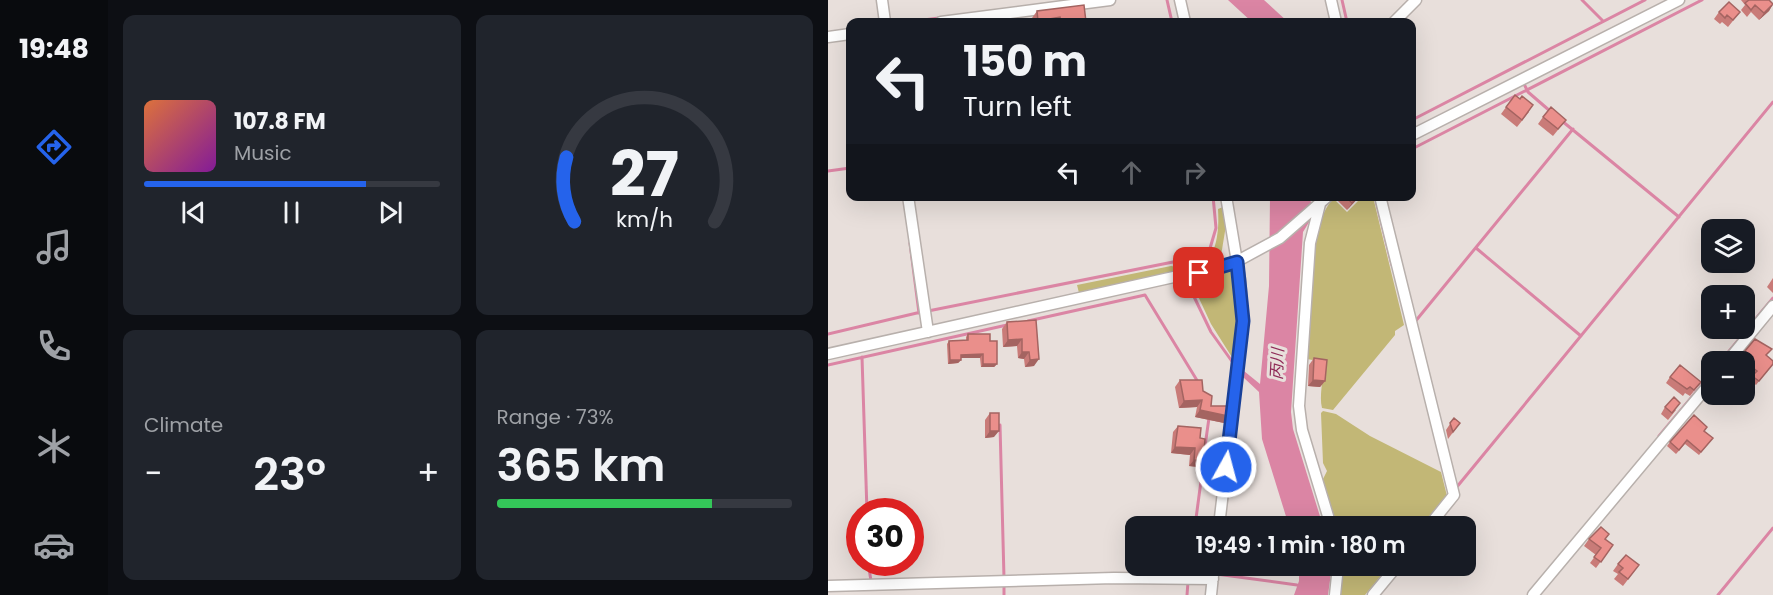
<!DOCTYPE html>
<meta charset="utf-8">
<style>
:root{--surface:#171b24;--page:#20242c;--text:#f1f3f6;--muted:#9ea1a6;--line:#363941;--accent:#2563eb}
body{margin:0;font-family:Poppins,"Noto Sans JP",sans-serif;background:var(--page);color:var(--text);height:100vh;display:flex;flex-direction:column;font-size:22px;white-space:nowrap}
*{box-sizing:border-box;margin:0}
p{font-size:20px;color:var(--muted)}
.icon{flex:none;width:33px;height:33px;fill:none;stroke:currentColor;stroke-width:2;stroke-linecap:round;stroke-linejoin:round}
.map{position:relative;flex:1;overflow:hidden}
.drawer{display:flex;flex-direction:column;gap:15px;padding:15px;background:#0d0f14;width:720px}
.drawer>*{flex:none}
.hud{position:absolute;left:18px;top:18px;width:570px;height:183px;border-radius:12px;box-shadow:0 6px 24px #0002;background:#171b24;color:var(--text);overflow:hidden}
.buttons{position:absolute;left:873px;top:219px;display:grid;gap:12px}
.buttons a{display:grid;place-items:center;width:54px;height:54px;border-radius:12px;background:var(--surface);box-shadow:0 6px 24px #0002;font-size:30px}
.speed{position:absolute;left:18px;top:498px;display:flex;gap:12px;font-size:30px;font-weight:700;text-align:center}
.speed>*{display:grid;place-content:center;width:78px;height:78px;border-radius:50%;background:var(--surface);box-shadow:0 6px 24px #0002;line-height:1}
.speed .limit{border:9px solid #d22;background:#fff;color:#111}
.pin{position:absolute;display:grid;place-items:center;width:51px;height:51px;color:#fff;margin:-26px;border-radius:12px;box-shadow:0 3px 9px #0006}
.me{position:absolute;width:66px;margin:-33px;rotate:7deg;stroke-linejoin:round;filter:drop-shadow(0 0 4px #0008)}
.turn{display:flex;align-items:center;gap:21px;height:126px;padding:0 18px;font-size:27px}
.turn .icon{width:78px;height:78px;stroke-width:2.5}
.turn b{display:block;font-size:42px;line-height:51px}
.lanes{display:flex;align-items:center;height:57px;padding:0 18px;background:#0003;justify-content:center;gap:30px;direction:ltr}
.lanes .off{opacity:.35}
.big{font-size:45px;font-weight:600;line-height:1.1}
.drawer .widget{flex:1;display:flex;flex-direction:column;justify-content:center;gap:9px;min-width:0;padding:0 21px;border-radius:12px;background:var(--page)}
.drawer .dial{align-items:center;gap:0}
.dial svg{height:156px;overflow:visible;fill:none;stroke:var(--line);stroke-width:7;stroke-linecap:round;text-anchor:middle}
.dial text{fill:var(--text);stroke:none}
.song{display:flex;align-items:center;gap:18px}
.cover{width:72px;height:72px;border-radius:9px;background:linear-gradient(135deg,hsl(20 70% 55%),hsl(290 70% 35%))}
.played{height:6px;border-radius:3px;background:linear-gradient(90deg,var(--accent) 75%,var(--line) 75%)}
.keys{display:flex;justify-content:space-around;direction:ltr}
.heat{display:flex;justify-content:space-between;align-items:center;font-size:33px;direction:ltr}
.charge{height:9px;border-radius:4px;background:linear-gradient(90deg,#34c759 73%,var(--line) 0)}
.drawer .tiles{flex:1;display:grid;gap:15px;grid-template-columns:repeat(2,1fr)}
.trip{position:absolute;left:297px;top:516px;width:351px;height:60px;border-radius:12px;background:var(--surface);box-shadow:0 6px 24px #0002;font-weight:600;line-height:60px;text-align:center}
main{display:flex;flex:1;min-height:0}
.tab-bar{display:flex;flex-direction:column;width:108px;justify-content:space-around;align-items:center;background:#090b0e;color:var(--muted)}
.tab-bar .icon{width:42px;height:42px}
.tab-bar .current{color:var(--accent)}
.tab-bar b{font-size:27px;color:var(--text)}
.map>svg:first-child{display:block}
</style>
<main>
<nav class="tab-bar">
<b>19:48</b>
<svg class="icon current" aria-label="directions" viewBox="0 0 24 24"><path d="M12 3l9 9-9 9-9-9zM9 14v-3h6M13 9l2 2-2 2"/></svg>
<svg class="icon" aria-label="music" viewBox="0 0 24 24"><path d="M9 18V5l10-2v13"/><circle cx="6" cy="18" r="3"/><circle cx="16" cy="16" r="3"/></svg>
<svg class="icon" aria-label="phone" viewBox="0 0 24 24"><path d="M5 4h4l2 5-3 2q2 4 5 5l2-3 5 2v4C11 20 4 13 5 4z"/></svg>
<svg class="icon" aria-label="climate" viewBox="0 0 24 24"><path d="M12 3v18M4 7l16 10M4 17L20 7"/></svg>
<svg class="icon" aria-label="car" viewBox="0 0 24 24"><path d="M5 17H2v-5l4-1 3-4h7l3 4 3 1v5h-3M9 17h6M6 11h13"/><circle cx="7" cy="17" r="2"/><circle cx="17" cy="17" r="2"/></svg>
</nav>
<section class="drawer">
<div class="tiles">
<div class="widget">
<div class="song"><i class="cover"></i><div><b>107.8 FM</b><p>Music</p></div></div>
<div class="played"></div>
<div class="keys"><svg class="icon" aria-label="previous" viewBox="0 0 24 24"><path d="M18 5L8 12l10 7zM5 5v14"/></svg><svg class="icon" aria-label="pause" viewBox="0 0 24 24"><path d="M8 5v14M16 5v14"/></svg><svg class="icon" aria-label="next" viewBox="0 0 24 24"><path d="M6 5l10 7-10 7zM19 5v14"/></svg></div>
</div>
<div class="widget dial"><svg viewBox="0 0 100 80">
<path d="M14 69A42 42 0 1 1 86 69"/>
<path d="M14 69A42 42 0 0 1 10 36" stroke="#2563eb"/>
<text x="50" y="56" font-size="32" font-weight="700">27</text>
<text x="50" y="72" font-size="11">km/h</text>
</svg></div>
<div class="widget"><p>Climate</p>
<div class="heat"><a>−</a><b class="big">23°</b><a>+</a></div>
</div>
<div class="widget"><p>Range · 73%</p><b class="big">365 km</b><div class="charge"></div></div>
</div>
</section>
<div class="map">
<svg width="945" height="595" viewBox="0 0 945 595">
<rect width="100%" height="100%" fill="#e8dfdb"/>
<path fill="#c2b776" d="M507,197H513L508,201L519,212L534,197H545L576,325L567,331V335L505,410L494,408C490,392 499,375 490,361L479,359C481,317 477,225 507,197Z
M395,207L399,219L392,262L361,271L358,266L363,263L381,260C390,244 391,227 390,209Z
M343,266L349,267L353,272L251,293L249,285Z
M400,270L407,274L412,321L407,362L383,324L362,279Z
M495,411L508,414L542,436L613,472L619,496L594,526H506L493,483L499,471L495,463L493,413Z
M513,566H561L537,595H511Z"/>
<path fill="#db85a4" d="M400,0H436L460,22H424Z
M442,197H485L482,199L486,214L475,232L463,412L465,429L495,526H461L434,439L431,392L415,377L416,371L432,384L441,286Z
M471,566H504L500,595H466L471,581Z"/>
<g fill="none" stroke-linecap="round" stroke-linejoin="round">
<path stroke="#db85a4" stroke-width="3" d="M339,0L344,22
M514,0L519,22
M754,0L775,21
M80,22L111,18
M696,84L700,92L722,111
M584,120L817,0
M734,121L851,217
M584,149L874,0
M0,171L22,168
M547,196L564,265
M82,243L91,313
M648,248L753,336
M353,260L356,270
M358,280L383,332L408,367
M100,311L380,255L388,228L385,196
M200,321L317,295L370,382
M925,322L945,298
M586,323L745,129
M0,334L93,312
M34,357L39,512
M892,362L917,332
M0,365L179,325
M172,425L176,578
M831,436L884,373
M376,453L381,418
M628,488L945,102
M367,526L375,466
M40,562L43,581
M388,574L469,585
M361,576L362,566
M176,585V595
M359,595L360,582
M890,595L945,528"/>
<g stroke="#b8b0ac" stroke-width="13">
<path id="street" d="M54,0L57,22
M352,0L357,22
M503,0L508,22
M113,22L282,0
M566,22L588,0
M0,37L22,34
M584,135L851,0
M80,196L100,332
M552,196L626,495L601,526
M492,204L482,243L471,406L474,430L503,526
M0,354L404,264L452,238L500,196
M899,362L945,306
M391,526L415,321L412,280L398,196
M0,586L286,578L385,579
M383,595L386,566
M507,595L510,566
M545,595L569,566
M705,595L884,381"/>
</g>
<use href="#street" stroke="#fff" stroke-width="10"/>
</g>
<path fill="#c97b78" d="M913,0H941L945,4L941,11L931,20L923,12L919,17L913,10L917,5Z
M209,11L258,22H205L204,18Z
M891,12H912L900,27L894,22L892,24L886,19Z
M687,95L701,112L689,127L673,114Z
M715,117L738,120L725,136L710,124Z
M513,196H532L519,210L510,201Z
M945,278V293L939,287Z
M208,320L206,366L197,367L196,359L190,358L189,346L175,347L174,329L179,322Z
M140,334L162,341L169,364L166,367H153L152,358H133V360L130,363L120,364L119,344L121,341L138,340V337Z
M927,339L945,364L928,385L922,380L926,374L917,367L922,360L915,355Z
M486,358L497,381L492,387L480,386L481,365Z
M842,377L873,382L862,396L857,393L855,396L838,383Z
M352,380L375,391L383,406L400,416L396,423L367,417L369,407L351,408L347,387Z
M837,407L848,410L840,420L833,414Z
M162,413L166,437L157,438V420Z
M626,418L632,423L620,439L618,430Z
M350,426L372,438L376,452L395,462L390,469L361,466L362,455L343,453L345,432Z
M876,431L885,438L871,455L857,444L848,454L839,446L842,442Z
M761,539L777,540L785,545L768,568L762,563L768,555L756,546Z
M790,564L811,565L795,586L786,579L790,574L785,571Z"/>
<path fill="#a46461" d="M945,4L941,11L931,20L936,13Z
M232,17L228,22H209L210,21Z
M530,196H532L519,210L524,203Z
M194,339L189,346L175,347L180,340Z
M194,352H201L196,359L190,358Z
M155,354L152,358H130L133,355Z
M211,359L206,366L197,367L202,360Z
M122,360H133L130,363L120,364Z
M155,364H169L166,367H153Z
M485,380L497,381L492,387L480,386Z
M374,400L369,407L351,408L356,401Z
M372,410L400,416L396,423L367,417Z
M162,431H171L166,437L157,438Z
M347,447L367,448L362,455L343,453Z
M366,460L395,462L390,469L361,466Z"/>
<path fill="#ea8f8b" stroke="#a46461" stroke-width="1.5" d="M921,0H941L945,4L936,13L927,5L923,10L917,3Z
M901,2L912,12L905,20L899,15L897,18L891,12Z
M256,5L258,22H233L232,17L210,21L209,11Z
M687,95L692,99L694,96L705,105L694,120L678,107Z
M723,107L738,120L730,129L715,117Z
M517,196H530L524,203Z
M208,320L211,359L202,360L201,352H194V339L180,340L179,322Z
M140,334H162V341H169V364H155V354L133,355V360H122L121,341L140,340Z
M927,339L944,349L938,355L945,361V364L931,381L924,376L929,371L919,363L924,357L917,351Z
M486,358L499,360L497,381L485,380Z
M852,365L873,382L866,390L862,387L859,389L842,377Z
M352,380H374L375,391L384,396L383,406H401L400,416L372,410L374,400L356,401Z
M846,397L852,403L844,413L837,407Z
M162,413H171V431H162Z
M866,415L879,427L876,431L885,438L873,452L859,440L851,450L842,442Z
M626,418L632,423L625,432L622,423Z
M350,426L373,428L372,438L377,439L376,452L396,455L395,462L366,460L367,448L347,447Z
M773,527L781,534L777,539L785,545L773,562L766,557L773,548L761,539Z
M798,555L811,565L800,579L791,572L795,568L790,564Z"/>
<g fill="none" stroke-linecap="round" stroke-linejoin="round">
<g stroke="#184099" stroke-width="15">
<path id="route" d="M371,273L409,262L415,321L398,467"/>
</g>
<use href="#route" stroke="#2563eb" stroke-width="10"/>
</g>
<g text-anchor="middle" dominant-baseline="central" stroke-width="6" stroke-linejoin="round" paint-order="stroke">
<g font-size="16" font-style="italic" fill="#8f2a57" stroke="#e8dfdb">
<text transform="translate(449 364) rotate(-87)">丙川</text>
</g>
</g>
</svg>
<div class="buttons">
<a><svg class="icon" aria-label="layers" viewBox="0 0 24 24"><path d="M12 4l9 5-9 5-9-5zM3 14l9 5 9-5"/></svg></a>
<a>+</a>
<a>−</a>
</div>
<div class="speed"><div class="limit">30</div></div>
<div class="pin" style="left:371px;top:273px;background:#d93025"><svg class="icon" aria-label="arrive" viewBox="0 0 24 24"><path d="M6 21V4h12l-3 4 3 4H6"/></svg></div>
<svg class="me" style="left:398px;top:467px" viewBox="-20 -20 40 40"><circle r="17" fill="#2563eb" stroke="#fff" stroke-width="3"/><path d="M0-11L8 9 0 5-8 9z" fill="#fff"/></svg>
<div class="trip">19:49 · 1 min · 180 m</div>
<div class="hud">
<div class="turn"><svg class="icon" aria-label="left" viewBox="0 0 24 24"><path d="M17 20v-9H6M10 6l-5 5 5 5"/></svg><div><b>150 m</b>Turn left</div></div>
<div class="lanes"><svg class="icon" aria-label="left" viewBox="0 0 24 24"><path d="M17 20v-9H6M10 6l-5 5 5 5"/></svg><svg class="icon off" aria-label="ahead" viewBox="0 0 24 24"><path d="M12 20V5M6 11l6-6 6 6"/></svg><svg class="icon off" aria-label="right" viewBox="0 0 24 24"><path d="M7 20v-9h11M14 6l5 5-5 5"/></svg></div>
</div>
</div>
</main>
